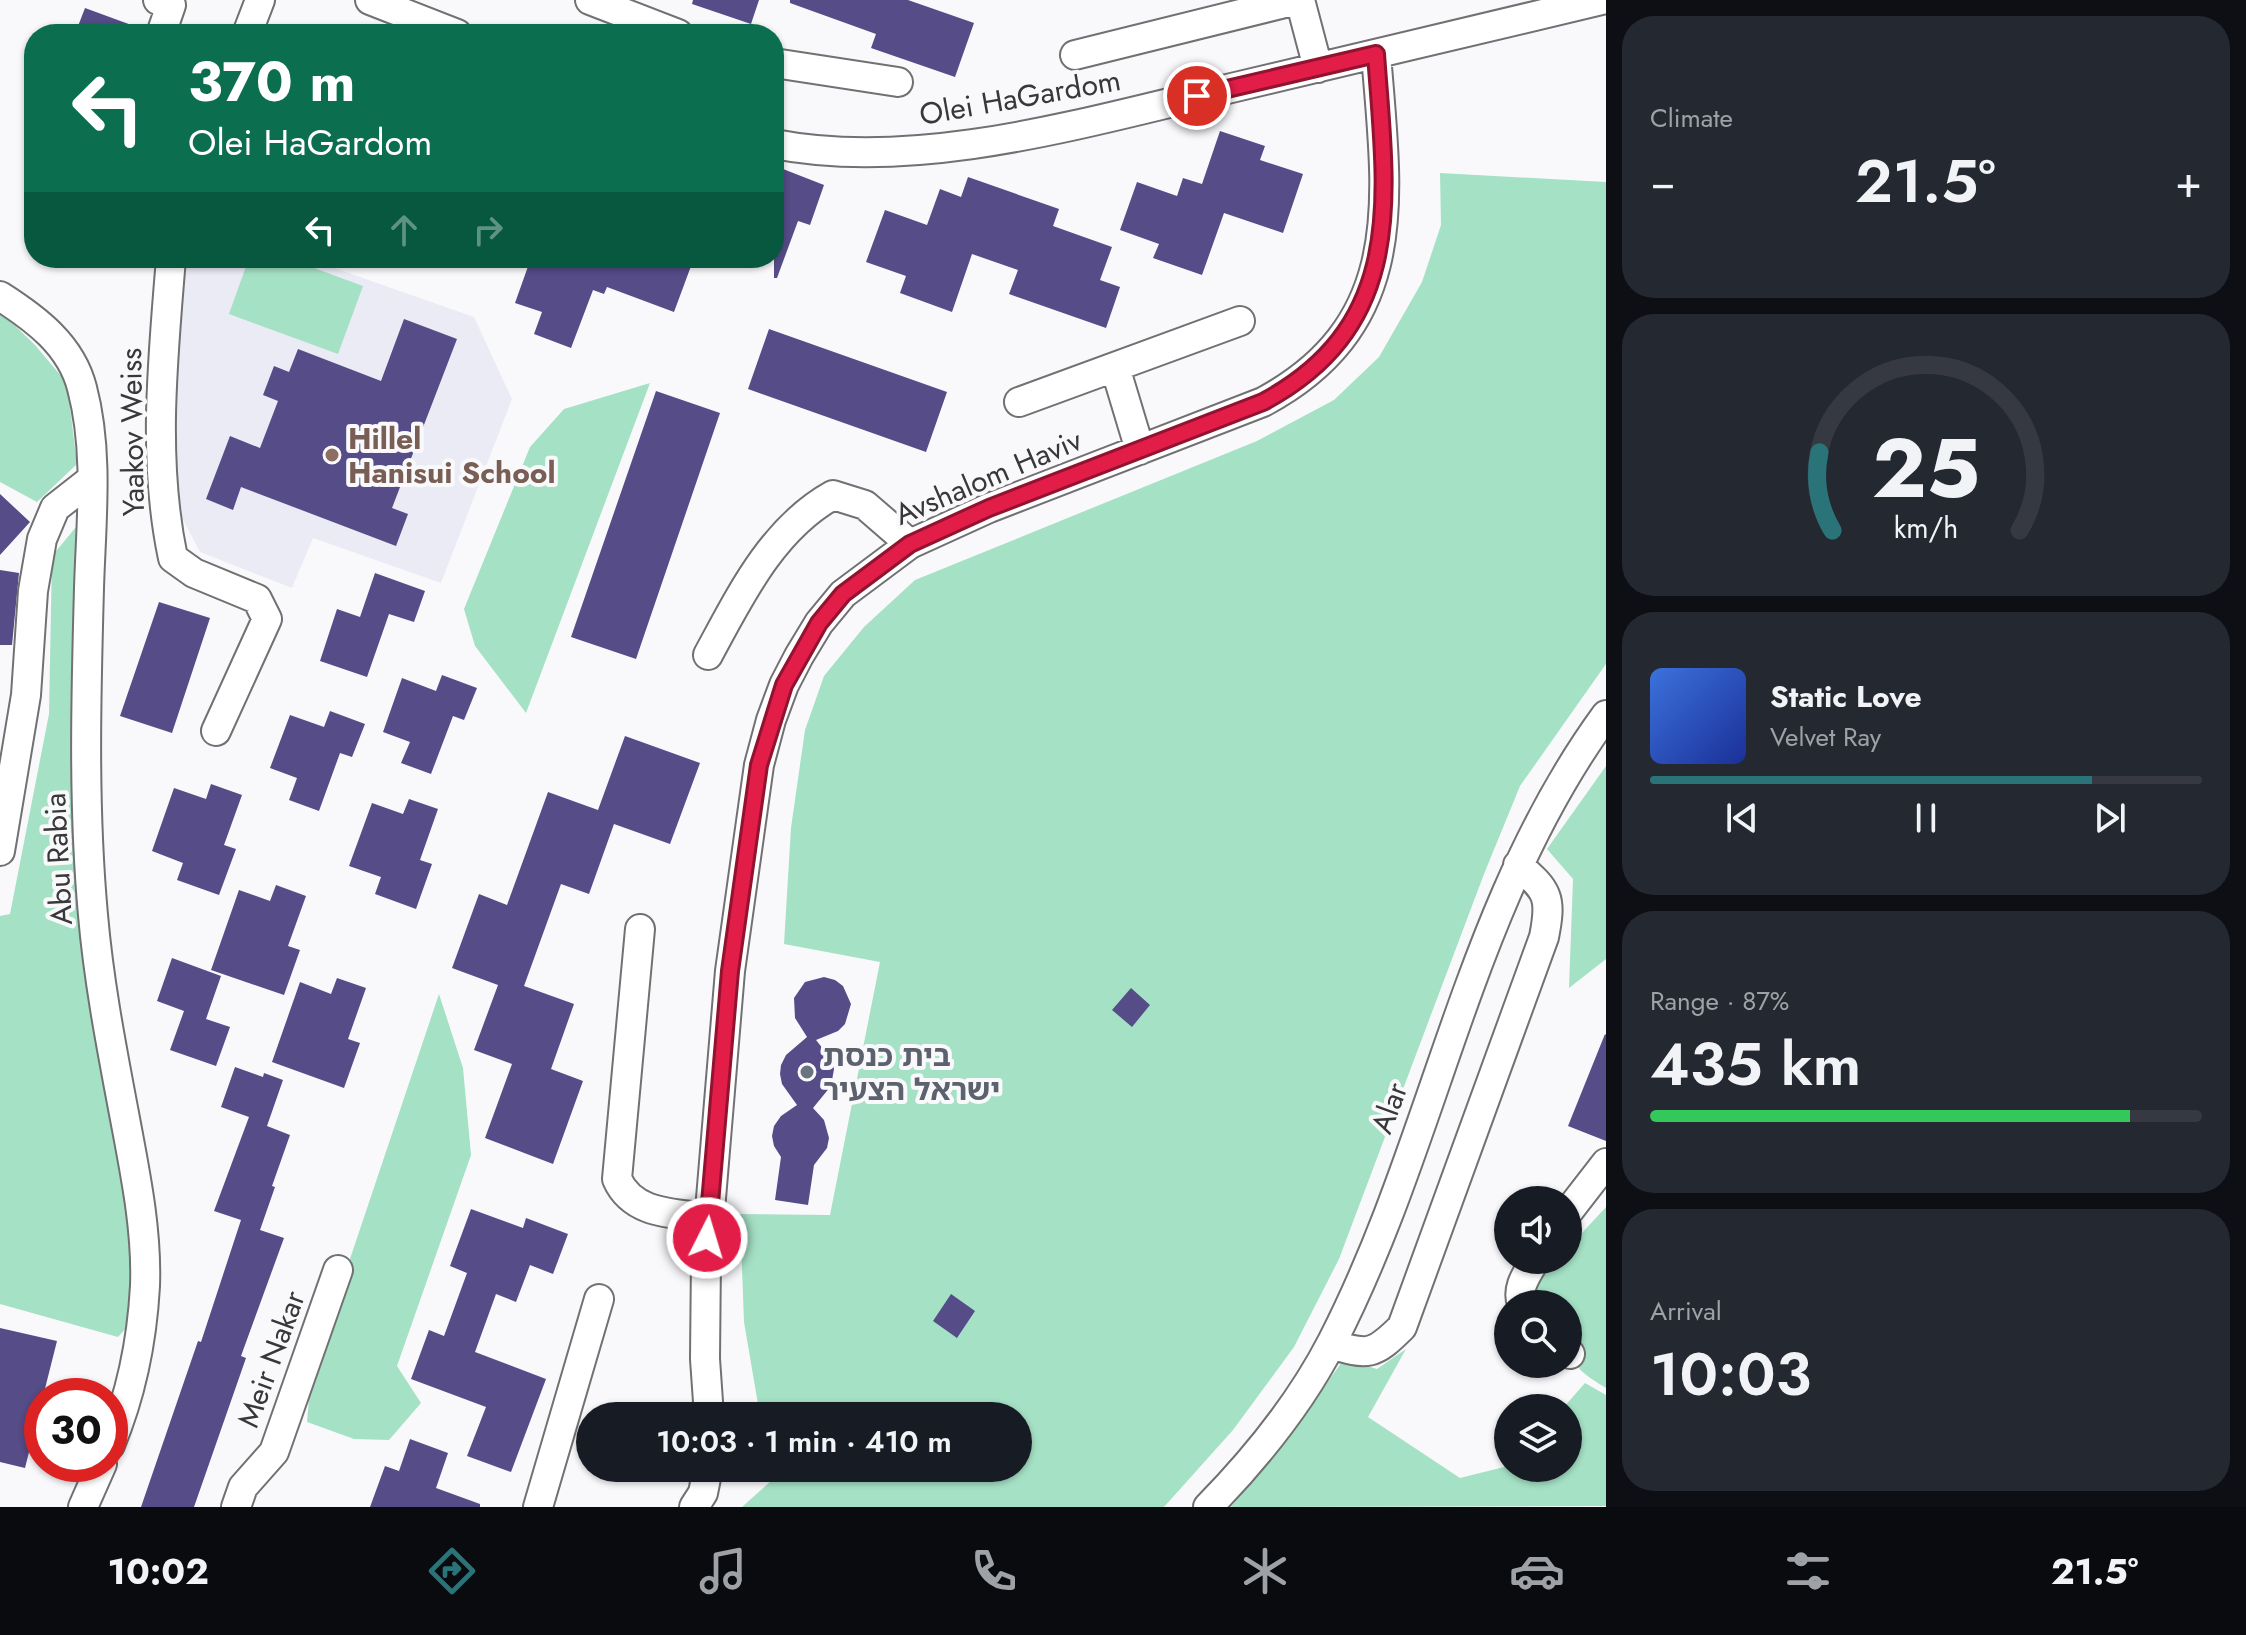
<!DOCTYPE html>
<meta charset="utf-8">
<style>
:root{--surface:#171b24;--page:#242831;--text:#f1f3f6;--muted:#9ea1a6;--line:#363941;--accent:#2a7479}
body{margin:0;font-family:Jost,"Noto Sans Hebrew",sans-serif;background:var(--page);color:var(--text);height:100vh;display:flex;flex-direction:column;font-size:30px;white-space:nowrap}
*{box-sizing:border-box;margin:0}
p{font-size:26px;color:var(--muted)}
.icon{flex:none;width:44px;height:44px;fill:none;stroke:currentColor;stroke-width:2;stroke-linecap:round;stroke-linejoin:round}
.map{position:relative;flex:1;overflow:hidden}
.side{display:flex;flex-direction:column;gap:16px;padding:16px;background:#0d0f14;width:640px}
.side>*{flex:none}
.hud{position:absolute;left:24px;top:24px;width:760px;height:244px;border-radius:32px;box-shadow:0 2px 6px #0004;background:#0b6e4f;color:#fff;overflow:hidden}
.controls{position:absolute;left:1494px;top:1186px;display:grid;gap:16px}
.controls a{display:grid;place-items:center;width:88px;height:88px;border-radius:50%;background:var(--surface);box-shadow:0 2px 6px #0004;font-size:40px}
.speed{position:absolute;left:24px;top:1378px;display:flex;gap:16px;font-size:40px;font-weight:700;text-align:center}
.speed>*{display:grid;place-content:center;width:104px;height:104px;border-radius:50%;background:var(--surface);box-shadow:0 2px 6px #0004;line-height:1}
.speed .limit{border:12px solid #d22;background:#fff;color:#111}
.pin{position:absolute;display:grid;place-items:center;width:68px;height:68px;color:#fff;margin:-34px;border:4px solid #fff;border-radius:50%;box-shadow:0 2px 8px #0007}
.me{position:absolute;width:88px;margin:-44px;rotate:5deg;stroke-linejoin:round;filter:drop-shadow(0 0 6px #0008)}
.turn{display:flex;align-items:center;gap:28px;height:168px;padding:0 32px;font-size:36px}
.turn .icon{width:104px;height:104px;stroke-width:2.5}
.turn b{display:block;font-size:56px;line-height:68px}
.lanes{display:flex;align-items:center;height:76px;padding:0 32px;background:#0003;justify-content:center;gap:40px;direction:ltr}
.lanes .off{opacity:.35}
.big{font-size:60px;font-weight:600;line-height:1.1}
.side .widget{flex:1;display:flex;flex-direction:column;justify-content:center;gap:12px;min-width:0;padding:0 28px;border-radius:32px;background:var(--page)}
.side .dial{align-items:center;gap:0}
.dial svg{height:208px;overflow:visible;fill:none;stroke:var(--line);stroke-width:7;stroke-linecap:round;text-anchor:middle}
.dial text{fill:var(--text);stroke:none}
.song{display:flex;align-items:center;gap:24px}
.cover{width:96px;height:96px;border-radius:12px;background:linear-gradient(135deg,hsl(220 70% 55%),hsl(230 70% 35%))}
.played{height:8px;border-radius:4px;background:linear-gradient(90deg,var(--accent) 80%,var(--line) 80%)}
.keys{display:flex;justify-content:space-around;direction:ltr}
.heat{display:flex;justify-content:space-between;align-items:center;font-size:44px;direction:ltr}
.charge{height:12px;border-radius:6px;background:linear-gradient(90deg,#34c759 87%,var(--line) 0)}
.trip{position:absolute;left:576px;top:1402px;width:456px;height:80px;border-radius:40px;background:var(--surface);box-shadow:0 2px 6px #0004;font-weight:600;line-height:80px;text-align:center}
.tab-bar{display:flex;height:128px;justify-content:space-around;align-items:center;background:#090b0e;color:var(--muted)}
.tab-bar .icon{width:56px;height:56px}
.tab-bar .active{color:var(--accent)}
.tab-bar b{font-size:36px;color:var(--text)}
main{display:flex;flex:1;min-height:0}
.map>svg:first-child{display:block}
</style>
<main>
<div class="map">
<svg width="1606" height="1507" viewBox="0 0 1606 1507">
<rect width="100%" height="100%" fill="#f9f9fc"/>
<path fill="#ebebf5" d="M182,258H306L474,317L512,399L441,583L313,538L292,588L200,552L179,512L167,375Z"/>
<path fill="#a5e1c5" d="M1440,173L1606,182V664L1520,786L1484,874L1339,1259L1294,1347L1233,1430L1164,1507H742L772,1480L770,1468H1018V1416H760L744,1322L740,1214L830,1215L880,962L784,944L791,828L805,730L824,676L864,627L915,580L1257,441L1334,400L1379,357L1422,282L1441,225Z
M249,258H287L363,286L338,354L229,314Z
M0,311L35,345L67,383L77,464L37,502L0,482Z
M650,383L526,713L475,646L464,609L530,447L564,409Z
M76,527L72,769L83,930L131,1228L129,1325L118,1337L0,1304V916L10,914L49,714L52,556Z
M1606,766V959L1569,988L1573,879L1547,849Z
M439,994L463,1068L471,1155L397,1366L421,1403L389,1440L354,1439L307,1422L311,1375Z
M1606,1207V1388C1561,1362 1568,1351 1568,1304H1538L1535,1284L1557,1260H1568V1248Z
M1406,1349L1368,1417L1460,1478L1508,1466V1468H1568V1408H1563L1585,1383L1606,1395V1506L1231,1507L1288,1437L1344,1359L1377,1369Z"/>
<path fill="#554c88" d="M693,0H759L751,24L692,4Z
M790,0H908L974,23L955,77L871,48L876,34L790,3Z
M85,8L145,30L144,34H75Z
M1220,131L1265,146L1260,160L1303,174L1283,233L1224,213L1202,275L1153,258L1159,244L1120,230L1137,182L1177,196L1183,178L1202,184Z
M783,169L824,185L810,225L798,221L777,278H774V193Z
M968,177L1059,209L1053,226L1112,247L1100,280L1120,287L1106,328L1009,294L1018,270L972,254L952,312L900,293L906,276L866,262L885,210L927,225L940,189L961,197Z
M531,258H694L674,312L607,287L604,294L593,290L571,348L534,334L542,312L515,303Z
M404,319L457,339L392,508L408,514L396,546L241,487L233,510L206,499L230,436L260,448L278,401L263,395L274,366L289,372L298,349L381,381Z
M769,329L947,392L926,452L748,389Z
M656,391L720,413L636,659L571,637Z
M0,494L30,522L0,555Z
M0,570L19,573L12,645H0Z
M375,573L425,591L414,622L389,614L367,677L320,661L337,609L360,617Z
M159,602L210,618L172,733L120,716Z
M442,675L477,688L464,720L453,716L431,774L401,763L410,742L383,732L402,678L436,691Z
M330,711L365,724L352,757L340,753L319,811L289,800L297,778L270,768L290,715L324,727Z
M625,736L700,763L670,844L614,824L589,894L561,884L524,986L574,1004L551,1069L583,1081L553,1164L485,1138L512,1064L474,1050L498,985L452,968L479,894L507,905L548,792L598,810Z
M211,784L242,795L224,845L236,849L219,895L177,880L183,863L152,851L174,788L206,799Z
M409,799L438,809L420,860L432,864L416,909L375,894L381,877L349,866L372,803L403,814Z
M276,885L306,896L288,946L300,950L284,995L211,970L239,890L270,901Z
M172,958L221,976L206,1019L230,1027L216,1066L170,1050L184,1011L157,1001Z
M824,977L835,980L843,986L851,1004L845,1024L838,1031L816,1040L832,1060L834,1069L831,1086L813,1108L824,1120L829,1138L827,1148L814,1165L808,1205L775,1200L781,1157L774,1146L772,1136L774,1126L781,1116L797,1105L782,1084L780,1074L781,1065L786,1055L807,1037L795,1018L794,998L805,982Z
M337,978L366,988L348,1039L360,1043L344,1088L272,1062L300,982L331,994Z
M1131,988L1150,1005L1132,1027L1112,1010Z
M1605,1034L1606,1035V1141L1568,1126Z
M235,1067L263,1077L264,1073L283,1080L267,1126L290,1135L272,1186L275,1187L260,1230L284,1238L241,1356L246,1358L194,1507H141L198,1341L201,1342L241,1220L214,1211L249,1117L221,1107Z
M471,1209L523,1228L526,1218L568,1234L553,1274L530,1265L516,1302L496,1294L475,1352L546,1379L511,1472L467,1456L486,1407L411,1379L429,1330L444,1336L467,1273L450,1266Z
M951,1294L975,1311L957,1338L933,1321Z
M0,1328L57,1341L25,1468L0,1462Z
M410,1439L448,1453L436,1488L480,1504V1507H370L385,1466L399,1471Z"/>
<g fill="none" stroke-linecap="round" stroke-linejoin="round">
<g stroke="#717173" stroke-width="32">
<path id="minor" d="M158,0L171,5L161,34
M370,0L457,34
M590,0L678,34
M1300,0L1318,68
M247,34L260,0
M1075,55L1297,0
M774,63L898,82
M774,144C917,172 1083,123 1223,90C1349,60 1476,30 1602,0
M171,258C163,358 152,459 173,558L194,573L257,599L267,619L216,731
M0,296C36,319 71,345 82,388C99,452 91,522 89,588C86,696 83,806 93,915C99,985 113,1055 126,1124C136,1177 147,1232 145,1286C142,1341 131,1395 110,1445
M1115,367L1140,450
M1019,402L1240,321
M708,655C740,596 772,529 833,495L865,505L910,544
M0,851L26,695L33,591L42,539L55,508L92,479
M640,929L617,1179C633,1215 674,1213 708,1218
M1568,1212L1606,1163
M1522,1304C1516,1288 1527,1274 1535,1260
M1331,1344C1368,1356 1374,1355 1402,1327L1544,937C1552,897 1548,891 1518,865
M1568,1353L1570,1354
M709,1416L705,1359L706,1258L730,971L759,765L771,720L784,685L799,656L819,623L843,594L910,544L989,508L1263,402C1410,323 1387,195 1376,54
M83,1507L102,1464
M236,1507L243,1487L274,1452L338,1270
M538,1507L599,1299
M694,1507L703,1493L708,1468
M1208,1507C1255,1459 1301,1402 1332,1342C1437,1138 1467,905 1606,715"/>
</g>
<use href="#minor" stroke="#fff" stroke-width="28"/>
</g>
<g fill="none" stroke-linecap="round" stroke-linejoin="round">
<g stroke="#92132f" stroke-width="20">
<path id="route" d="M707,1238L730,971L759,765L784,685L819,623L843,594L910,544L989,508L1263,402C1409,324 1386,194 1376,54L1197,96"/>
</g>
<use href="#route" stroke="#e11d48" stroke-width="14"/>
</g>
<circle fill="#8d6e63" stroke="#f9f9fc" stroke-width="3" cx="332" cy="455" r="8"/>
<circle fill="#6b7280" stroke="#f9f9fc" stroke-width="3" cx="807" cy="1072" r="8"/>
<g text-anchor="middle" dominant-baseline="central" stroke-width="8" stroke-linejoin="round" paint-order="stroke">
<g font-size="30" fill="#383839" stroke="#f9f9fc">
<text transform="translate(1020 97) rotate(-10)">Olei HaGardom</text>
<text transform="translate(132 432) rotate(-91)">Yaakov Weiss</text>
<text transform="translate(988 477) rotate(-23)">Avshalom Haviv</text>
<text transform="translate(58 859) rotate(-93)">Abu Rabia</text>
<text transform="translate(1389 1108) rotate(-70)">Alar</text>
<text transform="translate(271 1359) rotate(-70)">Meir Nakar</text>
</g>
<g font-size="30" font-weight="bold" fill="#785e54" stroke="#f9f9fc" text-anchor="start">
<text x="348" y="438">Hillel<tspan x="348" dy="34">Hanisui School</tspan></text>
</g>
<g font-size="30" font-weight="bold" fill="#5b616d" stroke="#f9f9fc" text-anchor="start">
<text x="823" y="1055">בית כנסת<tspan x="823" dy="34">ישראל הצעיר</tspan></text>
</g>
</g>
</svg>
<div class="controls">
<a><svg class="icon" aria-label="sound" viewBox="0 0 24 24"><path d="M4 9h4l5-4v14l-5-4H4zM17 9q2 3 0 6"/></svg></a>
<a><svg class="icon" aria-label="search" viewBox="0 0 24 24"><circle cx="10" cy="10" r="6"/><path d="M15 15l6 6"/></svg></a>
<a><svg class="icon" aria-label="layers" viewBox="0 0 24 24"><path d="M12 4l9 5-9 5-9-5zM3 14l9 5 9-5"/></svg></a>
</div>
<div class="speed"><div class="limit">30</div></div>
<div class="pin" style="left:1197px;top:96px;background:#d93025"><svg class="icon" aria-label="arrive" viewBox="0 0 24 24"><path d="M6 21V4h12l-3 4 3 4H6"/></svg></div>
<svg class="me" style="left:707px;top:1238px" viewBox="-20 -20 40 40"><circle r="17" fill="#e11d48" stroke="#fff" stroke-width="3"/><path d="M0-11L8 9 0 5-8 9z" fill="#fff"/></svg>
<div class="trip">10:03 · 1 min · 410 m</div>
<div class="hud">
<div class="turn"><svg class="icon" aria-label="left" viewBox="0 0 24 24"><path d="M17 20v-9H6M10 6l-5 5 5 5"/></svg><div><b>370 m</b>Olei HaGardom</div></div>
<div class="lanes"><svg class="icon" aria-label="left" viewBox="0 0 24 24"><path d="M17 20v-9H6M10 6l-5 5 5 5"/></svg><svg class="icon off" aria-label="ahead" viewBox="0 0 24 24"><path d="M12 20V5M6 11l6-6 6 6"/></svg><svg class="icon off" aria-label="right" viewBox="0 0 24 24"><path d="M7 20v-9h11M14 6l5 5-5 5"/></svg></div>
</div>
</div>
<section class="side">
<div class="widget"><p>Climate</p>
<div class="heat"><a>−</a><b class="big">21.5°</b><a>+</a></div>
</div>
<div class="widget dial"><svg viewBox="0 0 100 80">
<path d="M14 69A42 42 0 1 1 86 69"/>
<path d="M14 69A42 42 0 0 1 9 39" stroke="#2a7479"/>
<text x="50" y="56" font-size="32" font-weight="700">25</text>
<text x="50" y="72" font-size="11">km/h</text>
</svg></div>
<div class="widget">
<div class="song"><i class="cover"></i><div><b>Static Love</b><p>Velvet Ray</p></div></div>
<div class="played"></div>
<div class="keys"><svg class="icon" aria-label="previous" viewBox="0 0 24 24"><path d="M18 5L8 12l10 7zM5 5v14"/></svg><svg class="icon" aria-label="pause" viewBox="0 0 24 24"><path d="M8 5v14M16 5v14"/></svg><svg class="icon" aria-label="next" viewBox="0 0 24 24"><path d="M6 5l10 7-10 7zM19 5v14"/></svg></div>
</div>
<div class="widget"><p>Range · 87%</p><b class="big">435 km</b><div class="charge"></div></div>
<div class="widget"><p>Arrival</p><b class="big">10:03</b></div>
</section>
</main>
<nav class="tab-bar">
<b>10:02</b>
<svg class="icon active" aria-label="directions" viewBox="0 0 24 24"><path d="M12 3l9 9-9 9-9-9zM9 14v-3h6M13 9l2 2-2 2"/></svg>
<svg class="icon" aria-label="music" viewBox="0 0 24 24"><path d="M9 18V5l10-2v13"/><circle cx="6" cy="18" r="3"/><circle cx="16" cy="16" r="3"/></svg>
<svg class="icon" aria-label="phone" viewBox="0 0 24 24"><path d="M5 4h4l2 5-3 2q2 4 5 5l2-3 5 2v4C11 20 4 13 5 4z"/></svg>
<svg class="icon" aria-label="climate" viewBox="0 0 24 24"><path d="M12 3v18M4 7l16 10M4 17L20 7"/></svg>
<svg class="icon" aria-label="car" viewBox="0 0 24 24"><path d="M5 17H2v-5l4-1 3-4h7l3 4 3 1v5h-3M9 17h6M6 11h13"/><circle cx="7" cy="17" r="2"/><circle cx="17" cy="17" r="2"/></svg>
<svg class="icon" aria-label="filters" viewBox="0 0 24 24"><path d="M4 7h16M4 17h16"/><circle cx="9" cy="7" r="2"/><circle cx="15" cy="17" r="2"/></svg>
<b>21.5°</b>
</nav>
